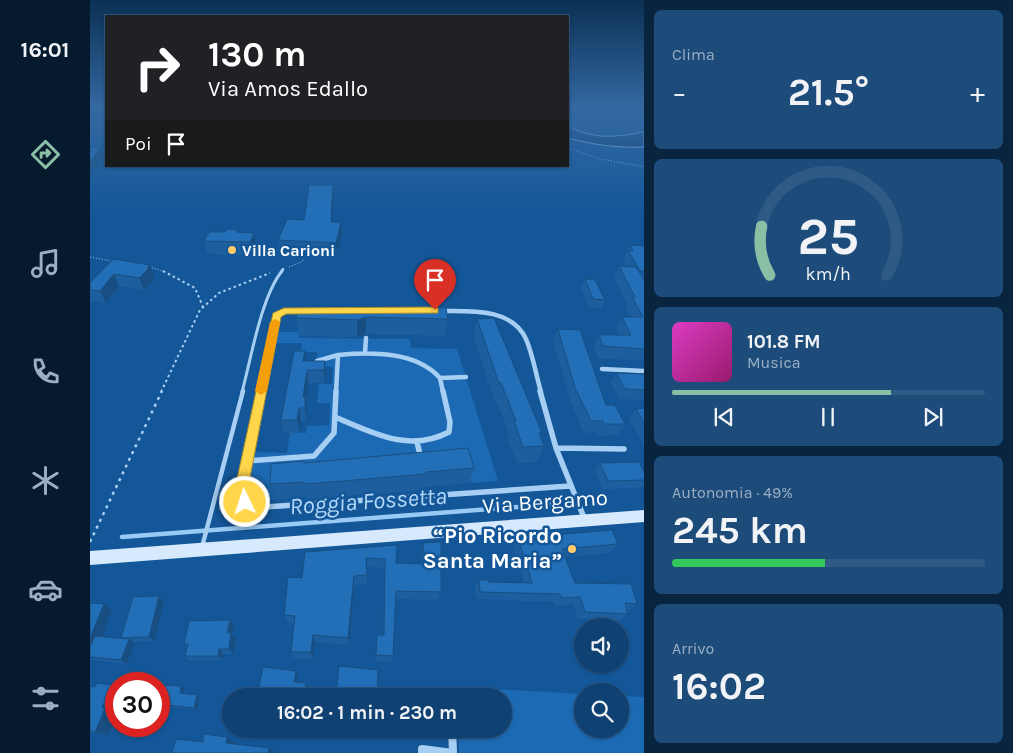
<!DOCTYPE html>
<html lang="it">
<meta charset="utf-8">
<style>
:root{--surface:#0f4173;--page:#1d4c7b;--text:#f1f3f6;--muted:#9bafc4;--line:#2f5a85;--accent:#8abfa5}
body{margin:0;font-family:Karla,sans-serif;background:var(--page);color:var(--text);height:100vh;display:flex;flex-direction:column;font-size:19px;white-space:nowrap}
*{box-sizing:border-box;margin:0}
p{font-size:16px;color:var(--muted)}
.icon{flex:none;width:28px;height:28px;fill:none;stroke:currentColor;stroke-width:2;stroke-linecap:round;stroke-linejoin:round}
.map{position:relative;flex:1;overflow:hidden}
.details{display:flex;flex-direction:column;gap:10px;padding:10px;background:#08243f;width:369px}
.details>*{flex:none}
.top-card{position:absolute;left:15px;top:15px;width:464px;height:152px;border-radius:0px;box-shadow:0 1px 4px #0004,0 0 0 1px var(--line);background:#202124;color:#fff;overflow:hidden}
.fabs{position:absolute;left:484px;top:618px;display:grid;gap:10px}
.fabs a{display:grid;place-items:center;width:55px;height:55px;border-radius:50%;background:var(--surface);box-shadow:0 1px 4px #0004,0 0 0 1px var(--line);font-size:25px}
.speed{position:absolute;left:15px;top:672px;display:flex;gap:10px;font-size:25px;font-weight:700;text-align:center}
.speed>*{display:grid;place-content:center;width:65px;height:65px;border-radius:50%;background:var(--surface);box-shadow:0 1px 4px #0004,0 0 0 1px var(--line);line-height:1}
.speed .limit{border:8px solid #d22;background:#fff;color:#111}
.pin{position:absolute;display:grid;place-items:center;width:42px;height:42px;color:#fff;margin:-51px -21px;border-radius:50% 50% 50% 0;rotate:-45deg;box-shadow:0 0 5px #0007}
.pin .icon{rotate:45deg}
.me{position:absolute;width:55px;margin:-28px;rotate:356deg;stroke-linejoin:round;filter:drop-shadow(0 0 4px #0008)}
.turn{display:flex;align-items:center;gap:18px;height:105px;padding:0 20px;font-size:22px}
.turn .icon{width:65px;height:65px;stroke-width:2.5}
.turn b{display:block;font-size:35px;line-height:42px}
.then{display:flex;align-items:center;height:48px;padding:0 20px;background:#0003;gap:10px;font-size:19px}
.big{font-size:38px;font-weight:700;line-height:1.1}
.details .card{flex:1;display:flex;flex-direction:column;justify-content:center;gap:8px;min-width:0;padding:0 18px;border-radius:8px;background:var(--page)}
.details .dial{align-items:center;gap:0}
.dial svg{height:130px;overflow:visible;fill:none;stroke:var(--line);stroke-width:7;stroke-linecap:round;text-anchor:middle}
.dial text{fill:var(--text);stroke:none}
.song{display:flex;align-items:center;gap:15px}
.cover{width:60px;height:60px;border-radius:8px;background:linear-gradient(135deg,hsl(310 70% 55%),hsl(320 70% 35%))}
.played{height:5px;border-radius:2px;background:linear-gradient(90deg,var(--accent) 70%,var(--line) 70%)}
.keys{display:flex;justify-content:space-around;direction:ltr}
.heat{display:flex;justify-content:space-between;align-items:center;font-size:28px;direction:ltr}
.charge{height:8px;border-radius:4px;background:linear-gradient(90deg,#34c759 49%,var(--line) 0)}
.trip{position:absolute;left:132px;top:688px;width:290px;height:50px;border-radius:25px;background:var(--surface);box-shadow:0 1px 4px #0004,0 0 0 1px var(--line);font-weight:700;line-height:50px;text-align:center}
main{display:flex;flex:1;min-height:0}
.tabs{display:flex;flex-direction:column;width:90px;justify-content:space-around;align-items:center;background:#061a2e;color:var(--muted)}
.tabs .icon{width:35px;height:35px}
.tabs .selected{color:var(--accent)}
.tabs b{font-size:22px;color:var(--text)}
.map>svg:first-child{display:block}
</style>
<main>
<nav class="tabs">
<b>16:01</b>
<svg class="icon selected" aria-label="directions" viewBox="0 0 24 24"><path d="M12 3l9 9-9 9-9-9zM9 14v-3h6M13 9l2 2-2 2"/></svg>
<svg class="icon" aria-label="music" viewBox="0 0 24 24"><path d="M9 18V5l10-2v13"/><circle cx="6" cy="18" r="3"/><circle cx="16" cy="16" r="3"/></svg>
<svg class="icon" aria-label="phone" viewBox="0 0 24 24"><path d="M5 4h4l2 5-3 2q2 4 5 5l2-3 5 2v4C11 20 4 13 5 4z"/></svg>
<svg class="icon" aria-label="climate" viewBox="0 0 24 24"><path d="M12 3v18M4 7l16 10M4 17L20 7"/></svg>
<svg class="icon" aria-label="car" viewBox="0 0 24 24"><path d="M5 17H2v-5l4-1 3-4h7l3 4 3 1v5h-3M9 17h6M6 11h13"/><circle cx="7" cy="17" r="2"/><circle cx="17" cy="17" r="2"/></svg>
<svg class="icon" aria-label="filters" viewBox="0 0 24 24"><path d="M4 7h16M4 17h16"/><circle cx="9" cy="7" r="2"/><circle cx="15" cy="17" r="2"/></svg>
</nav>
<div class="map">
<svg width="555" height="753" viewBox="0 0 555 753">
<rect width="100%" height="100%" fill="#145799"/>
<path fill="#1c6ab3" d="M191,332H209V338L320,339L321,348L367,349L408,481L381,483L375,461L185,475L184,500C181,500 175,501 172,500C152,496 161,465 164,452L197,453L200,433H216L217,426L239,425L240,403H227L229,384H242L243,367L227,366V352H211L212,343H184L188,333Z
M368,687L492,694V729H530V696L554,697V753H369V729H414V696H368Z"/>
<path fill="#0c4076" stroke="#99caf6" d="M478,126C503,140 527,137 554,132V147C527,148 504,145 478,138Z"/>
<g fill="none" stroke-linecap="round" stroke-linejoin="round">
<path stroke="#99caf6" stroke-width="4.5" d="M32,537L467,504"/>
<path stroke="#a7cef3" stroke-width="1" stroke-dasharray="1 2" stroke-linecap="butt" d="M478,148L510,159L555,167
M0,257L22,261
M59,267L76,272
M199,267L212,262L216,253"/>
<path stroke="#a7cef3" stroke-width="2" stroke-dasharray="2.5 3" stroke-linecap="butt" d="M73,271L105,288L113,307
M71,392L110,310L129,293L180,273"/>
<path stroke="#a7cef3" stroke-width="2.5" stroke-dasharray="3 4.5" stroke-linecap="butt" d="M0,542L72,391"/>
<path stroke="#a7cef3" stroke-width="2" d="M0,108H2"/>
<path stroke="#a7cef3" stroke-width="2.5" d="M191,272L193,269"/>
<path stroke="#a7cef3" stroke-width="3" d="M152,392C161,359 171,297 192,271"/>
<path stroke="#a7cef3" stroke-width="4.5" d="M112,547L153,391"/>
<path stroke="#a7cef3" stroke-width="4.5" d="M352,311C380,311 422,308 436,339C443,355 446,375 451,392
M275,353L276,338
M227,361L248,355
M512,369L555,371
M350,378L353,392
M170,392L186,315L194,311H213
M246,392L248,355C281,352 326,351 350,378L376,377"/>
<path stroke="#a7cef3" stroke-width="5.5" d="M171,391L151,487L155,502L161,508L480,486
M450,391L466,448L495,520
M245,417C283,433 319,453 359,432L360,422L353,391
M327,442L331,459
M466,448L534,449
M157,461L224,456L244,433L246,391"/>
<path stroke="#a7cef3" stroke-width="8" d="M362,729L363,752
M332,753V749L363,753"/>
<path fill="#d6e9fd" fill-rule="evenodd" d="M555,510V522L0,565V551Z"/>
</g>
<path fill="#1d5f9e" d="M243,185L244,196L242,222L252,233L247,254L190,252L188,240L214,220Z
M149,232L166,245L162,255L117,254L114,241Z
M540,245L555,246V361L508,358L503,346L509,335H529L526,328L532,317H541L536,309L538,306L524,278L529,266H536L533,261L535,257V256Z
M23,259L64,276L63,278L64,280L54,290L29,286L16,303L0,301V283Z
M495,279L515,300L511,308H499L491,288Z
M208,307L358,319L355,336L276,334L267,337L209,336L206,318Z
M387,319L452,433L451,437L454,446L447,462L427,463L417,438L419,434L406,400H404L383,336Z
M468,329L516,405L535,424L527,435L507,436L506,432L494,433L480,400L463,341Z
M216,361H235L236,374L235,383H218L216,403L217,410V421H211L210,433H194L191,420Z
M526,373L555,374V400L529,399L521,383Z
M555,408V447L539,419L546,409Z
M214,461V463L384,468L379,483L334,487L333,490L232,498L216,500V497L184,500L180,484Z
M510,463L555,474V484L550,488L512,489L505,471Z
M428,538L528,544L520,553L475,557L485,583L547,604L537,611L538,614L529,621L488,619L483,604L465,606L464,602L386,599L385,588L389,580L399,582L434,583L423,547Z
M333,543L351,592L348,600L305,599L303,656L302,662L286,661L287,635H293L294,568L276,567L277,584L264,585L259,645L225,642L223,659L204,658L201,652L204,623L197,622L194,615L212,578L307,545L306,563L332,564L331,552Z
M69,596L74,602L65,641L44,642L45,643L37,664L3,660L0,658V603L22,610L11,637L32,638Z
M144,625L142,634L146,639L143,654H133L132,660L100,661L95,656L97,646L94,644Z
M22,685L26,688V709L25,712L26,713V717L18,736L0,732V686L5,687Z
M69,685L94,688L93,693L107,695L110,697L107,710L69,706Z"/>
<path fill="#184e81" d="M10,147L14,156L0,175V162Z
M243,185L244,196L241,233V222Z
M251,222L252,233L247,254L246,243Z
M164,233L166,245L162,255L160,242Z
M60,265L64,276L63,278L64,280L54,290L49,278Z
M24,274L29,286L16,303L10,291Z
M276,317V334L267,337V320Z
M215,351L216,364L213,361Z
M235,361L236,374L235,383L234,370Z
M217,370L218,383L216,403L217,410V421L213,397Z
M209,408L211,421L210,433L207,420Z
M264,576V585L259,645L258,638Z
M69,596L74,602L65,641L59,637Z
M14,604L22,610L7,648L0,643V638Z
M140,620L144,625L142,634L146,639L143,654L139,649L137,633Z
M223,635L225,642L223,659L221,652Z
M39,639L45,643L37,664L31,660Z
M129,649L133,654L132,660L128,656Z
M206,671L208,675L206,685L204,682Z
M216,683L218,686L217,696H214Z
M22,685L26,688V709L25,712L26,713V717L18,736L5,732L12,708Z
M91,686L94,688L93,695L90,693Z
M107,695L110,697L107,710L104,708Z
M137,737L146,742L145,747L136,743Z
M179,748L185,752V753H178Z"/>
<path fill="#226fb8" stroke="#184e81" d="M10,147L0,162V148Z
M219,185H243L241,222H251L246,243L188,240L197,219L214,220Z
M137,229L148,230L147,232L164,233L160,242L114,241L119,232H135Z
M540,245L555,246V271H550L538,250L543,251Z
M23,259L60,265L57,268H59L49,278L24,274L10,291L0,290V283Z
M529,266L546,267L555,281V349L513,346L509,335H541L532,317H553L542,297H545Z
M495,279L505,280L515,300L503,299Z
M208,307H341L356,308L358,319L276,317L267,320L206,318Z
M404,318L452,433H449L454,446L433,447L424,421H426L411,383H409L387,319Z
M468,329L490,330L516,405H525L535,424H514L513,421H501L485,388Z
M204,351H215L213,361H235L234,370H217L213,397H215V408H209L207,420H191Z
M526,373L555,374V390L535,389Z
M555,408V424L546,409Z
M378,448L384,468L336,472V474L229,483L213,484V482L180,484L181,464L214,461V463Z
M549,462L555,474V480L518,481L510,463Z
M522,530L528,544L472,549L485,583L541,584L547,604L535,603L538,614L495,612L490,597L472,598L470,594L390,592L389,580H399V582L442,583L428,538Z
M351,542V592L306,591L303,656L286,655L287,635H294L295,559L276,558L277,575L264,576L258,638L223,635L221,652H201L205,616L194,615L198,577L212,578L215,552L307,545L306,563L335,564L333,543Z
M69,596L59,637L31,638L43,597Z
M0,603L14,604L0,638Z
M140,620L137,633H141L139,649H129L128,656H95L98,644H94L99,621Z
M5,636L39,639L31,660L0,657V647Z
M249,666L288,670L287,696H246Z
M173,667L206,671L204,682L216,683L214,696H167Z
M7,683L22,685L12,708H15L5,732L0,731V686L5,687Z
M69,685L91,686L90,693L107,695L104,708L69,704Z
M114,734L137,737L136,743L179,748L178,753H82L86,739L113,742Z"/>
<linearGradient id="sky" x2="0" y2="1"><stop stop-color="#0b3054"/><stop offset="0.51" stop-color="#3469a2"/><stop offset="1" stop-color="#3469a2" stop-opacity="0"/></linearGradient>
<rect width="555" height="213" fill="url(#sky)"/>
<path fill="#ffd54a" stroke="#a68a30" d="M345,307L348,308V313L196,314L191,317L158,488L162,502L160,506L155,508L150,506L145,488L183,313L194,308Z"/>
<path fill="#f59e0b" d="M185,319L190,322L177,391L171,395L165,391L180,322Z"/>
<g fill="#ffca69" stroke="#145799" stroke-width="2">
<circle cx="142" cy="250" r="5"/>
<circle cx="482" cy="549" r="5"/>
</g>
<g text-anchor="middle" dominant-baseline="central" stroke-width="5" stroke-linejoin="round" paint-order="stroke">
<g font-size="16" font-weight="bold" fill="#fff" stroke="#145799" text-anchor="start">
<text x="152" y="250">Villa Carioni</text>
</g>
<g font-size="22" fill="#fff" stroke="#145799">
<text transform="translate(455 502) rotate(-4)">Via Bergamo</text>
</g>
<g font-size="22" font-weight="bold" fill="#fff" stroke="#145799" text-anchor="end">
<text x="472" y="536">“Pio Ricordo<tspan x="472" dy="25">Santa Maria”</tspan></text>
</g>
<g font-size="24" font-style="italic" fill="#b4d8f9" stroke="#145799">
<text transform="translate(278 501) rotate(-4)">Roggia Fossetta</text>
</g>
</g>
</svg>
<div class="fabs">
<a><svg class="icon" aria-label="sound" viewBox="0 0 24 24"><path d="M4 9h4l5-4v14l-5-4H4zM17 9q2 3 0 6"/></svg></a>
<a><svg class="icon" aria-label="search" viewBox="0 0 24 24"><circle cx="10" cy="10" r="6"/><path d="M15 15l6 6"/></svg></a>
</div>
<div class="speed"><div class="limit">30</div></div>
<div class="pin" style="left:345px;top:310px;background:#d93025"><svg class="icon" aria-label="arrive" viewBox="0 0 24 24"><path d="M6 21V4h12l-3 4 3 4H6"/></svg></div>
<svg class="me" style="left:155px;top:502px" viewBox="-20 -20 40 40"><circle r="17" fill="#ffd54a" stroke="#fff" stroke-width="3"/><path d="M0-11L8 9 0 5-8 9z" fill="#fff"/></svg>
<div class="trip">16:02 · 1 min · 230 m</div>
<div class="top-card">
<div class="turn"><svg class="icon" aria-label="right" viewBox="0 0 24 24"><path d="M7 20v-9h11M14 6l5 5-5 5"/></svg><div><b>130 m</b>Via Amos Edallo</div></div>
<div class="then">Poi<svg class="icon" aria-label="arrive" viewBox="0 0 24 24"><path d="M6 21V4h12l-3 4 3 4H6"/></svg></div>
</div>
</div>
<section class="details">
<div class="card"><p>Clima</p>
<div class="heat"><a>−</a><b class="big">21.5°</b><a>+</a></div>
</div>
<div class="card dial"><svg viewBox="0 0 100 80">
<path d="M14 69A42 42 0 1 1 86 69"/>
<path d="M14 69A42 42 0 0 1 9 39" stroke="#8abfa5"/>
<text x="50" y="56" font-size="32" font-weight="700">25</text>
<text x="50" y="72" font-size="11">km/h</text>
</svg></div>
<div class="card">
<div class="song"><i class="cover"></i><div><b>101.8 FM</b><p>Musica</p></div></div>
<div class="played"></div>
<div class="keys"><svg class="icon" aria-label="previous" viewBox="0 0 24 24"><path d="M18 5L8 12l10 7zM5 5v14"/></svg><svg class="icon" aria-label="pause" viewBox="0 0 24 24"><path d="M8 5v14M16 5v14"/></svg><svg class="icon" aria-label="next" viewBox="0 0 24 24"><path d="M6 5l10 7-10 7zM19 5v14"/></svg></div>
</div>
<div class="card"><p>Autonomia · 49%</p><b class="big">245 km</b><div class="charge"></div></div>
<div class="card"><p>Arrivo</p><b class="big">16:02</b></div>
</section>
</main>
